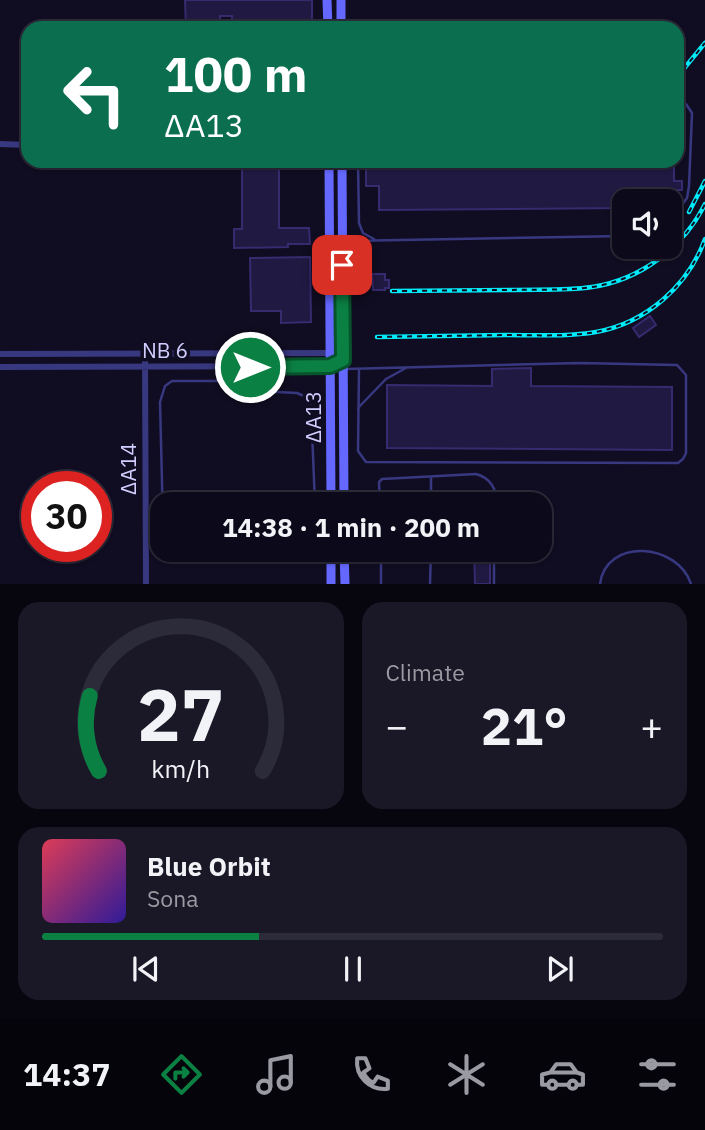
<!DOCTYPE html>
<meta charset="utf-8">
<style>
:root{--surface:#0c0a1a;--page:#1a1827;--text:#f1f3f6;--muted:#9a9aa2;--line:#2c2b39;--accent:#0b8043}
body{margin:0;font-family:"IBM Plex Sans",sans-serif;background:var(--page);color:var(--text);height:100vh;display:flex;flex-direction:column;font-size:26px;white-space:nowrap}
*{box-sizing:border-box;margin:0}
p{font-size:23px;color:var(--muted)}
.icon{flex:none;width:38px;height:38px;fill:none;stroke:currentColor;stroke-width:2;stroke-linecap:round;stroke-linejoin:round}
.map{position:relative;height:584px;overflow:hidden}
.drawer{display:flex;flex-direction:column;gap:18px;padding:18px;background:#07060e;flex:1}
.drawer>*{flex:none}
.hud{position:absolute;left:21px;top:21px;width:663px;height:147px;border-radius:21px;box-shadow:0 2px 5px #0004,0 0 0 2px var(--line);background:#0b6e4f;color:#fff;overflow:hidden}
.fabs{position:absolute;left:612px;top:189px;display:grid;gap:14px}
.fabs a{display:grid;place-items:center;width:70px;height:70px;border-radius:14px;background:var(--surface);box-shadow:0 2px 5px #0004,0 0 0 2px var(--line);font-size:35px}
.speed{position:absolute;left:21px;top:471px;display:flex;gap:14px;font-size:35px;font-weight:700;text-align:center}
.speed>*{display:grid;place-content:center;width:91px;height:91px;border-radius:50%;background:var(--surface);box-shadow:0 2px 5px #0004,0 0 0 2px var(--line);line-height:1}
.speed .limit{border:10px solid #d22;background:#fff;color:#111}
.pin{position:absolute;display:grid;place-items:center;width:60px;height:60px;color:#fff;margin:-30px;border-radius:14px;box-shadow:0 4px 10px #0006}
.me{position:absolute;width:77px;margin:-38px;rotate:90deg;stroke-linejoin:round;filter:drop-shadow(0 0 5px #0008)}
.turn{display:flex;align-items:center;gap:24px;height:147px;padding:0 28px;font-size:32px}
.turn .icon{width:91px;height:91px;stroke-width:2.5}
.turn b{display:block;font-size:49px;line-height:60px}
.big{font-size:52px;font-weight:800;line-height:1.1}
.drawer .widget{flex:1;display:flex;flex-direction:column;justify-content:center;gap:10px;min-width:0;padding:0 24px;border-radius:21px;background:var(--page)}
.drawer .dial{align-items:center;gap:0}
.dial svg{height:182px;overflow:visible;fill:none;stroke:var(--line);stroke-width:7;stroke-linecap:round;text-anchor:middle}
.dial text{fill:var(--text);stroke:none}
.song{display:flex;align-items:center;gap:21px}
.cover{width:84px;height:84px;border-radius:10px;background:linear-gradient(135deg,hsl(350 70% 55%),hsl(250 70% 35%))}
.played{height:7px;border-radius:4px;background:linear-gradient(90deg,var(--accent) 35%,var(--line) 35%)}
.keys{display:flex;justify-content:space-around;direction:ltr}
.heat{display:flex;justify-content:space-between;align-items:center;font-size:38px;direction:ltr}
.drawer .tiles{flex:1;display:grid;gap:18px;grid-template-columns:1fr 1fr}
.widget:last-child{grid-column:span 2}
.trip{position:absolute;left:150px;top:492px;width:402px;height:70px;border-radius:21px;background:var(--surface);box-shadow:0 2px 5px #0004,0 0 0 2px var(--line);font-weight:800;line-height:70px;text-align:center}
.tab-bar{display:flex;height:112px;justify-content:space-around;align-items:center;background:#05040a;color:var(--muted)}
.tab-bar .icon{width:49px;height:49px}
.tab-bar .current{color:var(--accent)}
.tab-bar b{font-size:32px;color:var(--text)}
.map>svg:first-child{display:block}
</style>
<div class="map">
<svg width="705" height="584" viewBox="0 0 705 584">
<rect width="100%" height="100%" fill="#100d22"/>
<path fill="#201942" stroke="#362b6f" stroke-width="2" d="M185,0H312V20H306V23L232,24V16H220V28H186Z
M366,161H674V181H682V190H657V201H625V208L379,210V186H366Z
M242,167H279V228H309L310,244H288V247L234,248V229H242Z
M310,257L311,322L281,323V311H251L250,258Z
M372,274H385V280H389V288H385V290H373Z
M650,316L656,325L639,337L633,328Z
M531,368V386L672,387V450L387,448V385L492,386V369Z
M474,550H490V584H475Z"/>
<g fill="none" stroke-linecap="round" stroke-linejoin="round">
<path stroke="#383881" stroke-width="2.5" d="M358,161L359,223L363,233L374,239
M670,221L687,198L689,186L692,113L686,104H677
M346,241L625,236
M346,369L579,363L677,365L686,375V453L683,459L678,463L366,462L358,451L359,369
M358,408L386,379L406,368
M177,504L184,498H203
M380,504L379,482L382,479L476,474C491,478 496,489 498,504
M431,504V477
M163,522L160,402L165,386L172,381H226L257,391L297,393L304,396L311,406L315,504
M149,525H163
M381,550V584
M430,584L431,550
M494,584V550
M600,584C606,537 678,543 691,584"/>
<path stroke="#383881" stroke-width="6" d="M0,144L28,145
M0,354L330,353
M145,355L146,584
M0,367L330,366"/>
<path stroke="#6568ff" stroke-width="9" d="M327,0L328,28
M341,0V28
M329,161L331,504
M342,161L344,504
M331,550V584
M344,550L345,584"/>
<g stroke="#00ebf9" stroke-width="4.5">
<path id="rail" d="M677,77L705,43
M689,212L705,181
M392,291C432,291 471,290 511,290C537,289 565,291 592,287C640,280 683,248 705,204
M377,337C420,336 462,336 505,335C535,335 567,337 596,332C646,323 688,286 705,239"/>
</g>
<use href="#rail" stroke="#100d22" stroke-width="2" stroke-dasharray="5" stroke-linecap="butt"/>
</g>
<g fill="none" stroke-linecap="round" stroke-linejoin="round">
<g stroke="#07532c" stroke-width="18">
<path id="route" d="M250,367L330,366L343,360L342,265"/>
</g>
<use href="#route" stroke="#0b8043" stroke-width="12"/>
</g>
<g text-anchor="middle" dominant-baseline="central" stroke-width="7" stroke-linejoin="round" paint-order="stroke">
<g font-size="21" fill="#d1ceff" stroke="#100d22">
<text x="165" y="350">ΝΒ 6</text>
<text transform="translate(313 417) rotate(-90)">ΔΑ13</text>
<text transform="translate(128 469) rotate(-90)">ΔΑ14</text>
</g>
</g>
</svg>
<div class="fabs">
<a><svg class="icon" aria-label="sound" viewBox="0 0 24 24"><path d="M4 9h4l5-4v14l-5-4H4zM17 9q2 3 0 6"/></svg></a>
</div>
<div class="speed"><div class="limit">30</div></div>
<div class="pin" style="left:342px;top:265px;background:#d93025"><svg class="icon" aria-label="arrive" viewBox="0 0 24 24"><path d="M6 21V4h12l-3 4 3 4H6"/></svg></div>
<svg class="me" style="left:250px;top:367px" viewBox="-20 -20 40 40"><circle r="17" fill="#0b8043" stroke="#fff" stroke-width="3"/><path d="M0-11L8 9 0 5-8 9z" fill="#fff"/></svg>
<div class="trip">14:38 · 1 min · 200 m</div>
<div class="hud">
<div class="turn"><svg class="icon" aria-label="left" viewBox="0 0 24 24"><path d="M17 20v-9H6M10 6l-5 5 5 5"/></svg><div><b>100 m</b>ΔΑ13</div></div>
</div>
</div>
<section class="drawer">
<div class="tiles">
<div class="widget dial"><svg viewBox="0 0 100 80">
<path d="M14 69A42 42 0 1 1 86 69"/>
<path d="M14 69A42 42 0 0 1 10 36" stroke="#0b8043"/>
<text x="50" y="56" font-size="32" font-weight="700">27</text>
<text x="50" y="72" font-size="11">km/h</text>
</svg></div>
<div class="widget"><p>Climate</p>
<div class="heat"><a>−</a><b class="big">21°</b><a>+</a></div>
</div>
<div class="widget">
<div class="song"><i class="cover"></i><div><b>Blue Orbit</b><p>Sona</p></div></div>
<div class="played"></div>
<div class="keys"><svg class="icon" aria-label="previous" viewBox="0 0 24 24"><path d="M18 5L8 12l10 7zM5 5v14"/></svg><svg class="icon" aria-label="pause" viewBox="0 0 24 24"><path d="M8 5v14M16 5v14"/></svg><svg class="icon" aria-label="next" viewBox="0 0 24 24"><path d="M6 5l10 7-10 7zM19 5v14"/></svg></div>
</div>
</div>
</section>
<nav class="tab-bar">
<b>14:37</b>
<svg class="icon current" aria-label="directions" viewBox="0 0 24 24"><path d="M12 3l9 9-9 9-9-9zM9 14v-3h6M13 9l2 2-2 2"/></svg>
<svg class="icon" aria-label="music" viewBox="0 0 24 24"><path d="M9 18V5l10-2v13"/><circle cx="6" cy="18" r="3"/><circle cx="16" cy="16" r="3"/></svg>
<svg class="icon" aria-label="phone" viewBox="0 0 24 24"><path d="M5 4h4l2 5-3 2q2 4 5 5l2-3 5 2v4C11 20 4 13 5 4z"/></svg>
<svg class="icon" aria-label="climate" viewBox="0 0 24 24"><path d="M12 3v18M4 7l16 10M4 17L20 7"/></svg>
<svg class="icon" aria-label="car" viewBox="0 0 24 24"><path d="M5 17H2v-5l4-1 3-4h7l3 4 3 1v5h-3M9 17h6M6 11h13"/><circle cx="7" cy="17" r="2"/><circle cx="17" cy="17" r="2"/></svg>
<svg class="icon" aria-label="filters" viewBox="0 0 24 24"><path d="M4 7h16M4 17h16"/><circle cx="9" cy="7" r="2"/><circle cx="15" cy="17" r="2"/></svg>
</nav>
